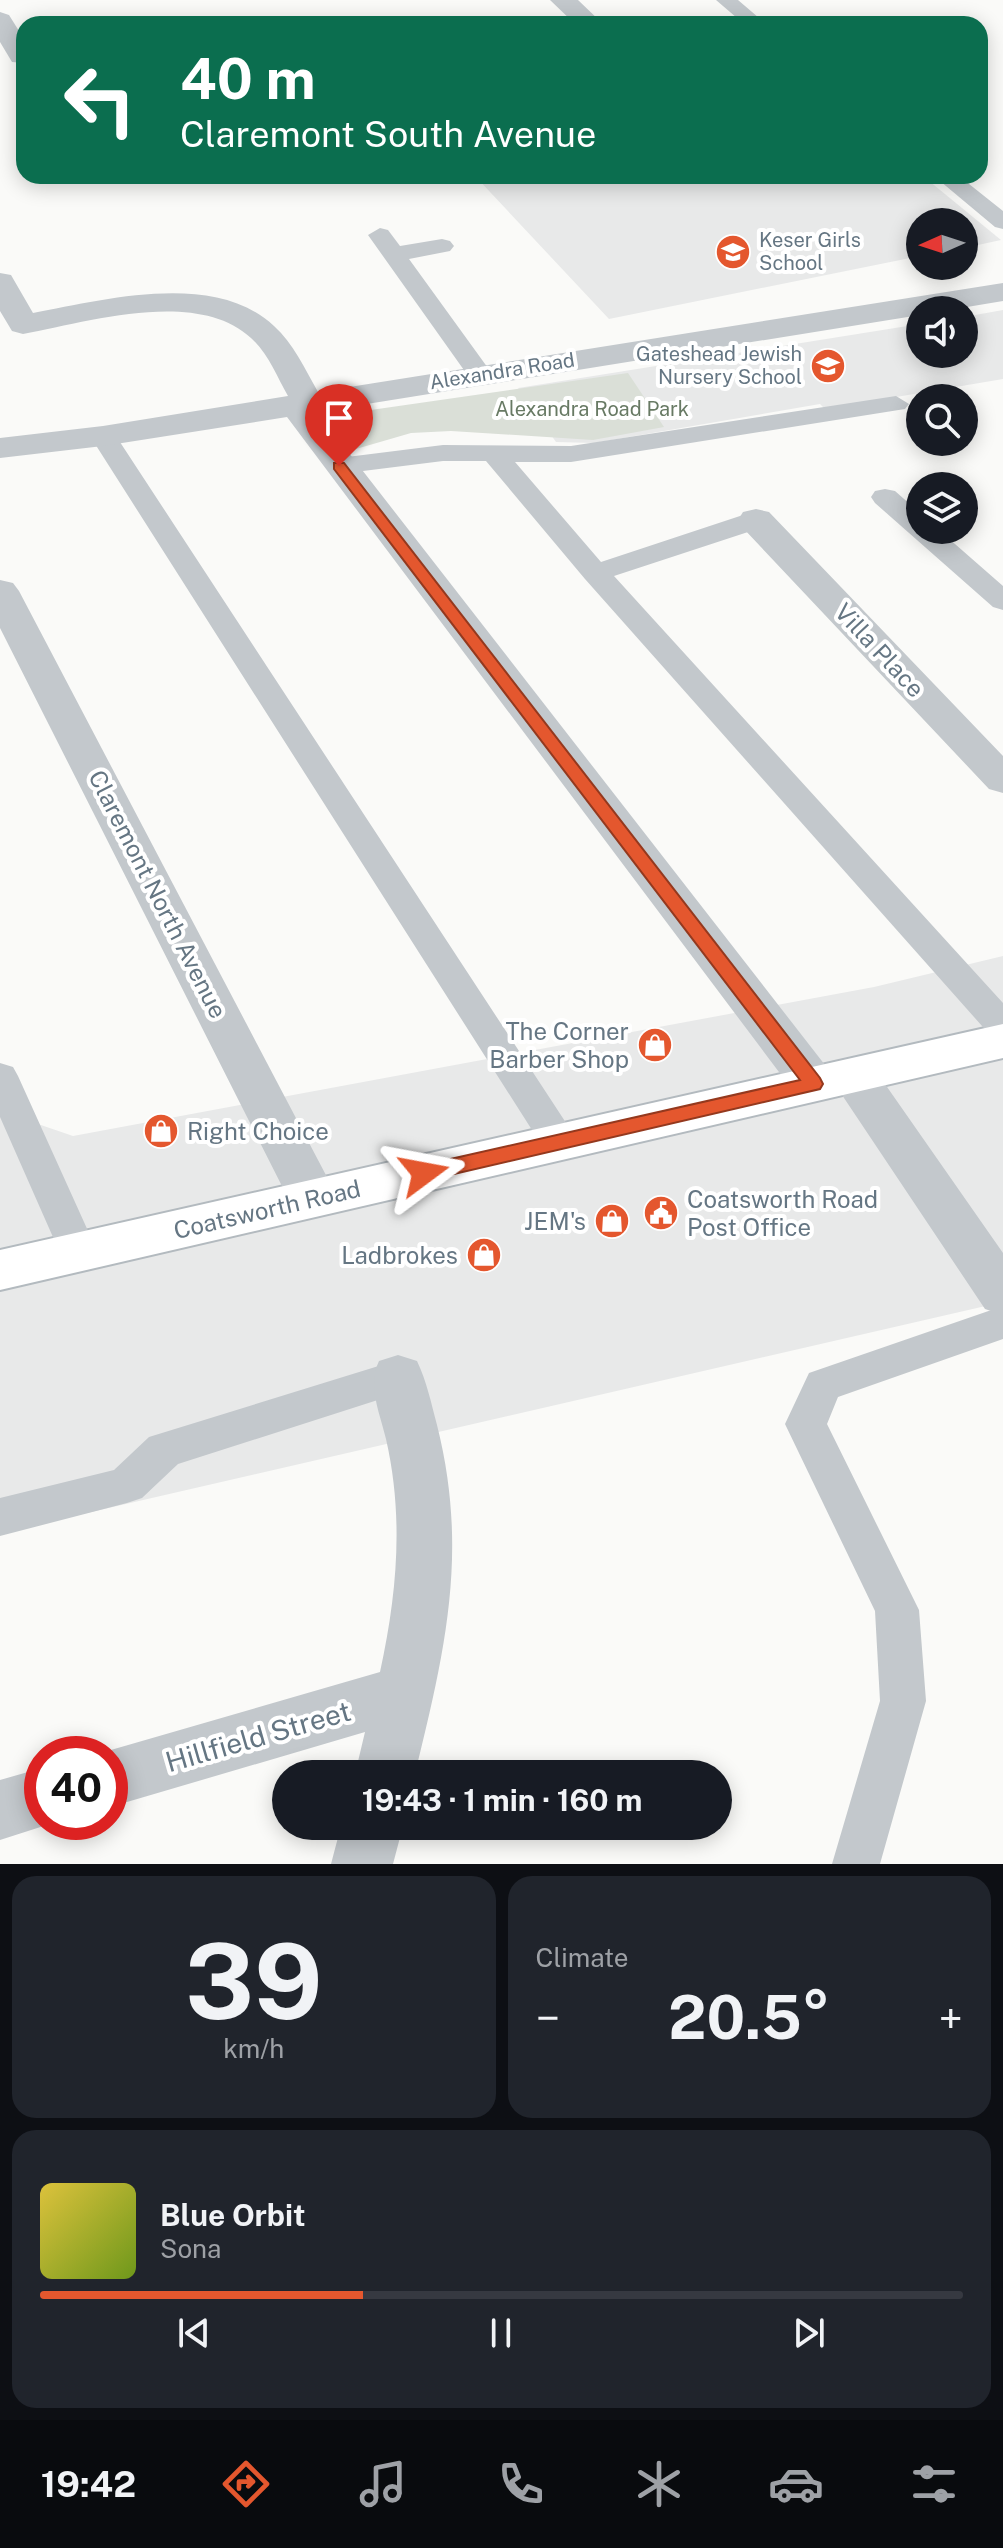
<!DOCTYPE html>
<meta charset="utf-8">
<style>
:root{--surface:#171b24;--page:#20242c;--text:#f1f3f6;--muted:#9ea1a6;--line:#363941;--accent:#e4572e}
body{margin:0;font-family:"Public Sans",sans-serif;background:var(--page);color:var(--text);height:100vh;display:flex;flex-direction:column;font-size:30px;white-space:nowrap}
*{box-sizing:border-box;margin:0}
p{font-size:26px;color:var(--muted)}
.icon{flex:none;width:44px;height:44px;fill:none;stroke:currentColor;stroke-width:2;stroke-linecap:round;stroke-linejoin:round}
.map{position:relative;height:1864px;overflow:hidden}
.drawer{display:flex;flex-direction:column;gap:12px;padding:12px;background:#0d0f14;flex:1}
.drawer>*{flex:none}
.top-card{position:absolute;left:16px;top:16px;width:972px;height:168px;border-radius:24px;box-shadow:0 4px 20px #0003;background:#0b6e4f;color:#fff;overflow:hidden}
.needle{width:52px;rotate:267deg}
.fabs{position:absolute;left:906px;top:208px;display:grid;gap:16px}
.fabs a{display:grid;place-items:center;width:72px;height:72px;border-radius:50%;background:var(--surface);box-shadow:0 4px 20px #0003;font-size:40px}
.speed{position:absolute;left:24px;top:1736px;display:flex;gap:16px;font-size:40px;font-weight:700;text-align:center}
.speed>*{display:grid;place-content:center;width:104px;height:104px;border-radius:50%;background:var(--surface);box-shadow:0 4px 20px #0003;line-height:1}
.speed .limit{border:12px solid #d22;background:#fff;color:#111}
.pin{position:absolute;display:grid;place-items:center;width:68px;height:68px;color:#fff;margin:-82px -34px;border-radius:50% 50% 50% 0;rotate:-45deg;box-shadow:0 0 8px #0007}
.pin .icon{rotate:45deg}
.me{position:absolute;width:88px;margin:-44px;rotate:77deg;stroke-linejoin:round;filter:drop-shadow(0 0 6px #0008)}
.turn{display:flex;align-items:center;gap:28px;height:168px;padding:0 32px;font-size:36px}
.turn .icon{width:104px;height:104px;stroke-width:2.5}
.turn b{display:block;font-size:56px;line-height:68px}
.big{font-size:60px;font-weight:700;line-height:1.1}
.drawer .widget{flex:1;display:flex;flex-direction:column;justify-content:center;gap:12px;min-width:0;padding:0 28px;border-radius:24px;background:var(--page)}
.drawer .dial{align-items:center;gap:0}
.dial b{font-size:104px;line-height:1}
.song{display:flex;align-items:center;gap:24px}
.cover{width:96px;height:96px;border-radius:12px;background:linear-gradient(135deg,hsl(50 70% 55%),hsl(80 70% 35%))}
.played{height:8px;border-radius:4px;background:linear-gradient(90deg,var(--accent) 35%,var(--line) 35%)}
.keys{display:flex;justify-content:space-around;direction:ltr}
.heat{display:flex;justify-content:space-between;align-items:center;font-size:44px;direction:ltr}
.drawer .tiles{flex:1;display:grid;gap:12px;grid-template-columns:1fr 1fr}
.widget:last-child{grid-column:span 2}
.trip{position:absolute;left:272px;top:1760px;width:460px;height:80px;border-radius:40px;background:var(--surface);box-shadow:0 4px 20px #0003;font-weight:700;line-height:80px;text-align:center}
.dock{display:flex;height:128px;justify-content:space-around;align-items:center;background:#090b0e;color:var(--muted)}
.dock .icon{width:56px;height:56px}
.dock .active{color:var(--accent)}
.dock b{font-size:36px;color:var(--text)}
.map>svg:first-child{display:block}
</style>
<div class="map">
<svg width="1003" height="1864" viewBox="0 0 1003 1864">
<rect width="100%" height="100%" fill="#fafaf8"/>
<path fill="#e8e9e9" d="M475,176H923L1001,240L964,248V222H920V256L609,319Z
M1003,310V379L825,409L820,404L594,443L556,442L518,388L920,324V354H964V317Z
M1003,956V1302L0,1533V1111L73,1136L874,987Z"/>
<path fill="#dadfd7" d="M628,373L664,427L593,440L451,431L411,433L349,451L322,417Z"/>
<g fill="none" stroke-linecap="round" stroke-linejoin="round">
<g stroke="#b3babf" stroke-width="4">
<path id="secondary" d="M1003,1024V1058L0,1290V1250Z"/>
</g>
<path fill="#c3c8cc" fill-rule="evenodd" d="M716,0H738L766,24H744Z
M934,176H959L1003,211V229L995,227Z
M380,228L388,230L400,246L442,239L450,241L454,246L450,251L409,259L493,375L489,380H471L368,235Z
M896,396L909,404L905,409L571,462H515L601,562L746,514H766L770,520L766,526L614,576L1003,1003V1039L990,1035L585,579L486,461H443L339,474L330,472L326,466L330,460L339,458L443,445L571,446Z
M103,428L112,430L116,436L572,1132L578,1142L572,1152L559,1156L546,1152L90,436L94,430Z
M885,489L895,491L920,513V530H939L1003,586V610L993,607L875,503L871,497L875,491Z
M0,1063L13,1067L18,1076L98,1253L93,1264L79,1269L65,1264L60,1253L0,1117Z
M1003,1306V1339L838,1397L827,1424L919,1610L926,1701L880,1864H832L880,1701L875,1611L785,1424L809,1373Z
M398,1360L412,1365L418,1377L412,1389L178,1464L142,1498L127,1503L0,1536V1498L114,1470L149,1437Z"/>
<path fill="#c3c8cc" fill-rule="evenodd" d="M550,0H578L603,24H575Z
M0,12L9,15L24,39V63L12,62L0,42Z
M0,273L11,275L33,313C103,300 215,270 274,326C293,343 305,369 318,392L1003,283V301L949,310H920V315L317,412L832,1074L837,1064L854,1059L871,1064L1003,1253V1315L985,1309L836,1086L831,1096L814,1101L797,1096L287,417L103,446L0,458V438L103,426L288,396C277,377 268,353 251,338C197,288 88,322 23,334L12,331L0,311Z
M756,509L769,512L1003,756V793L989,789L743,528L738,520L743,512Z
M0,580L13,583L19,591L338,1198L330,1212L313,1217L296,1212L288,1198L0,628Z
M398,1355L417,1361C427,1382 431,1403 437,1425C469,1552 445,1651 415,1774H355L365,1732L110,1807V1754H97L380,1672C397,1594 404,1518 386,1439C380,1413 367,1386 379,1361Z
M42,1768V1822H56L0,1840V1780Z
M341,1826H403L393,1864H331Z"/>
<use href="#secondary" fill="#fff" fill-rule="evenodd"/>
</g>
<path fill="#e4572e" stroke="#94391e" stroke-width="2" d="M334,463H344L820,1078L823,1084L820,1089L424,1181L416,1178L414,1173L424,1165L800,1080L334,469Z"/>
<defs>
<g id="school-disc" transform="scale(1.8)"><circle r="9.5" fill="#e4572e" stroke="#fff"/><path d="M0-5L7-2L0 1L-7-2ZM-4 1L0 2.5L4 1V4Q0 6-4 4Z" fill="#fff"/></g>
<g id="shop-disc" transform="scale(1.8)"><circle r="9.5" fill="#e4572e" stroke="#fff"/><path d="M-5-2.5h2.3a2.7 3.5 0 0 1 5.4 0H5L5.5 6h-11ZM-1.5-2.5h3a1.5 2.3 0 0 0-3 0Z" fill="#fff"/></g>
<g id="civic-disc" transform="scale(1.8)"><circle r="9.5" fill="#e4572e" stroke="#fff"/><path d="M-.6-6.5H3V-4.5H.6V-3L4-1V1h2V6H-6V1h2V-1L-.6-3ZM-1.2 2.5V6h2.4V2.5Z" fill="#fff"/></g>
</defs>
<g fill-rule="evenodd">
<use href="#school-disc" x="733" y="252"/>
<use href="#school-disc" x="828" y="366"/>
<use href="#shop-disc" x="655" y="1045"/>
<use href="#shop-disc" x="161" y="1131"/>
<use href="#civic-disc" x="661" y="1213"/>
<use href="#shop-disc" x="612" y="1221"/>
<use href="#shop-disc" x="484" y="1255"/>
</g>
<g text-anchor="middle" dominant-baseline="central" stroke-width="8" stroke-linejoin="round" paint-order="stroke">
<g font-size="20" fill="#657683" stroke="#fff" text-anchor="start">
<text x="759" y="240">Keser Girls<tspan x="759" dy="23">School</tspan></text>
<text x="802" y="354" text-anchor="end">Gateshead Jewish<tspan x="802" dy="23">Nursery School</tspan></text>
</g>
<g font-size="20" fill="#657683" stroke="#fff">
<text transform="translate(502 371) rotate(-9)">Alexandra Road</text>
</g>
<g font-size="20" fill="#687a64" stroke="#fff">
<text x="592" y="409">Alexandra Road Park</text>
</g>
<g font-size="24" fill="#657683" stroke="#fff">
<text transform="translate(880 650) rotate(47)">Villa Place</text>
<text transform="translate(158 894) rotate(63)">Claremont North Avenue</text>
<text transform="translate(267 1209) rotate(-13)">Coatsworth Road</text>
</g>
<g font-size="24" fill="#657683" stroke="#fff" text-anchor="end">
<text x="629" y="1031">The Corner<tspan x="629" dy="28">Barber Shop</tspan></text>
<text x="187" y="1131" text-anchor="start">Right Choice</text>
<text x="687" y="1199" text-anchor="start">Coatsworth Road<tspan x="687" dy="28">Post Office</tspan></text>
<text x="586" y="1221">JEM's</text>
<text x="458" y="1255">Ladbrokes</text>
</g>
<g font-size="28" fill="#657683" stroke="#fff">
<text transform="translate(258 1736) rotate(-16)">Hillfield Street</text>
</g>
</g>
</svg>
<div class="fabs">
<a><svg class="needle" viewBox="-14 -14 28 28"><path d="M0-13l5 13h-10z" fill="#e53935"/><path d="M0 13l5-13h-10z" fill="#9ea1a6"/></svg></a>
<a><svg class="icon" aria-label="sound" viewBox="0 0 24 24"><path d="M4 9h4l5-4v14l-5-4H4zM17 9q2 3 0 6"/></svg></a>
<a><svg class="icon" aria-label="search" viewBox="0 0 24 24"><circle cx="10" cy="10" r="6"/><path d="M15 15l6 6"/></svg></a>
<a><svg class="icon" aria-label="layers" viewBox="0 0 24 24"><path d="M12 4l9 5-9 5-9-5zM3 14l9 5 9-5"/></svg></a>
</div>
<div class="speed"><div class="limit">40</div></div>
<div class="pin" style="left:339px;top:466px;background:#d93025"><svg class="icon" aria-label="arrive" viewBox="0 0 24 24"><path d="M6 21V4h12l-3 4 3 4H6"/></svg></div>
<svg class="me" style="left:424px;top:1173px" viewBox="-20 -20 40 40"><path d="M0-17L14 15 0 8-14 15z" fill="#e4572e" stroke="#fff" stroke-width="4"/></svg>
<div class="trip">19:43 · 1 min · 160 m</div>
<div class="top-card">
<div class="turn"><svg class="icon" aria-label="left" viewBox="0 0 24 24"><path d="M17 20v-9H6M10 6l-5 5 5 5"/></svg><div><b>40 m</b>Claremont South Avenue</div></div>
</div>
</div>
<section class="drawer">
<div class="tiles">
<div class="widget dial"><b>39</b><p>km/h</p></div>
<div class="widget"><p>Climate</p>
<div class="heat"><a>−</a><b class="big">20.5°</b><a>+</a></div>
</div>
<div class="widget">
<div class="song"><i class="cover"></i><div><b>Blue Orbit</b><p>Sona</p></div></div>
<div class="played"></div>
<div class="keys"><svg class="icon" aria-label="previous" viewBox="0 0 24 24"><path d="M18 5L8 12l10 7zM5 5v14"/></svg><svg class="icon" aria-label="pause" viewBox="0 0 24 24"><path d="M8 5v14M16 5v14"/></svg><svg class="icon" aria-label="next" viewBox="0 0 24 24"><path d="M6 5l10 7-10 7zM19 5v14"/></svg></div>
</div>
</div>
</section>
<nav class="dock">
<b>19:42</b>
<svg class="icon active" aria-label="directions" viewBox="0 0 24 24"><path d="M12 3l9 9-9 9-9-9zM9 14v-3h6M13 9l2 2-2 2"/></svg>
<svg class="icon" aria-label="music" viewBox="0 0 24 24"><path d="M9 18V5l10-2v13"/><circle cx="6" cy="18" r="3"/><circle cx="16" cy="16" r="3"/></svg>
<svg class="icon" aria-label="phone" viewBox="0 0 24 24"><path d="M5 4h4l2 5-3 2q2 4 5 5l2-3 5 2v4C11 20 4 13 5 4z"/></svg>
<svg class="icon" aria-label="climate" viewBox="0 0 24 24"><path d="M12 3v18M4 7l16 10M4 17L20 7"/></svg>
<svg class="icon" aria-label="car" viewBox="0 0 24 24"><path d="M5 17H2v-5l4-1 3-4h7l3 4 3 1v5h-3M9 17h6M6 11h13"/><circle cx="7" cy="17" r="2"/><circle cx="17" cy="17" r="2"/></svg>
<svg class="icon" aria-label="filters" viewBox="0 0 24 24"><path d="M4 7h16M4 17h16"/><circle cx="9" cy="7" r="2"/><circle cx="15" cy="17" r="2"/></svg>
</nav>
